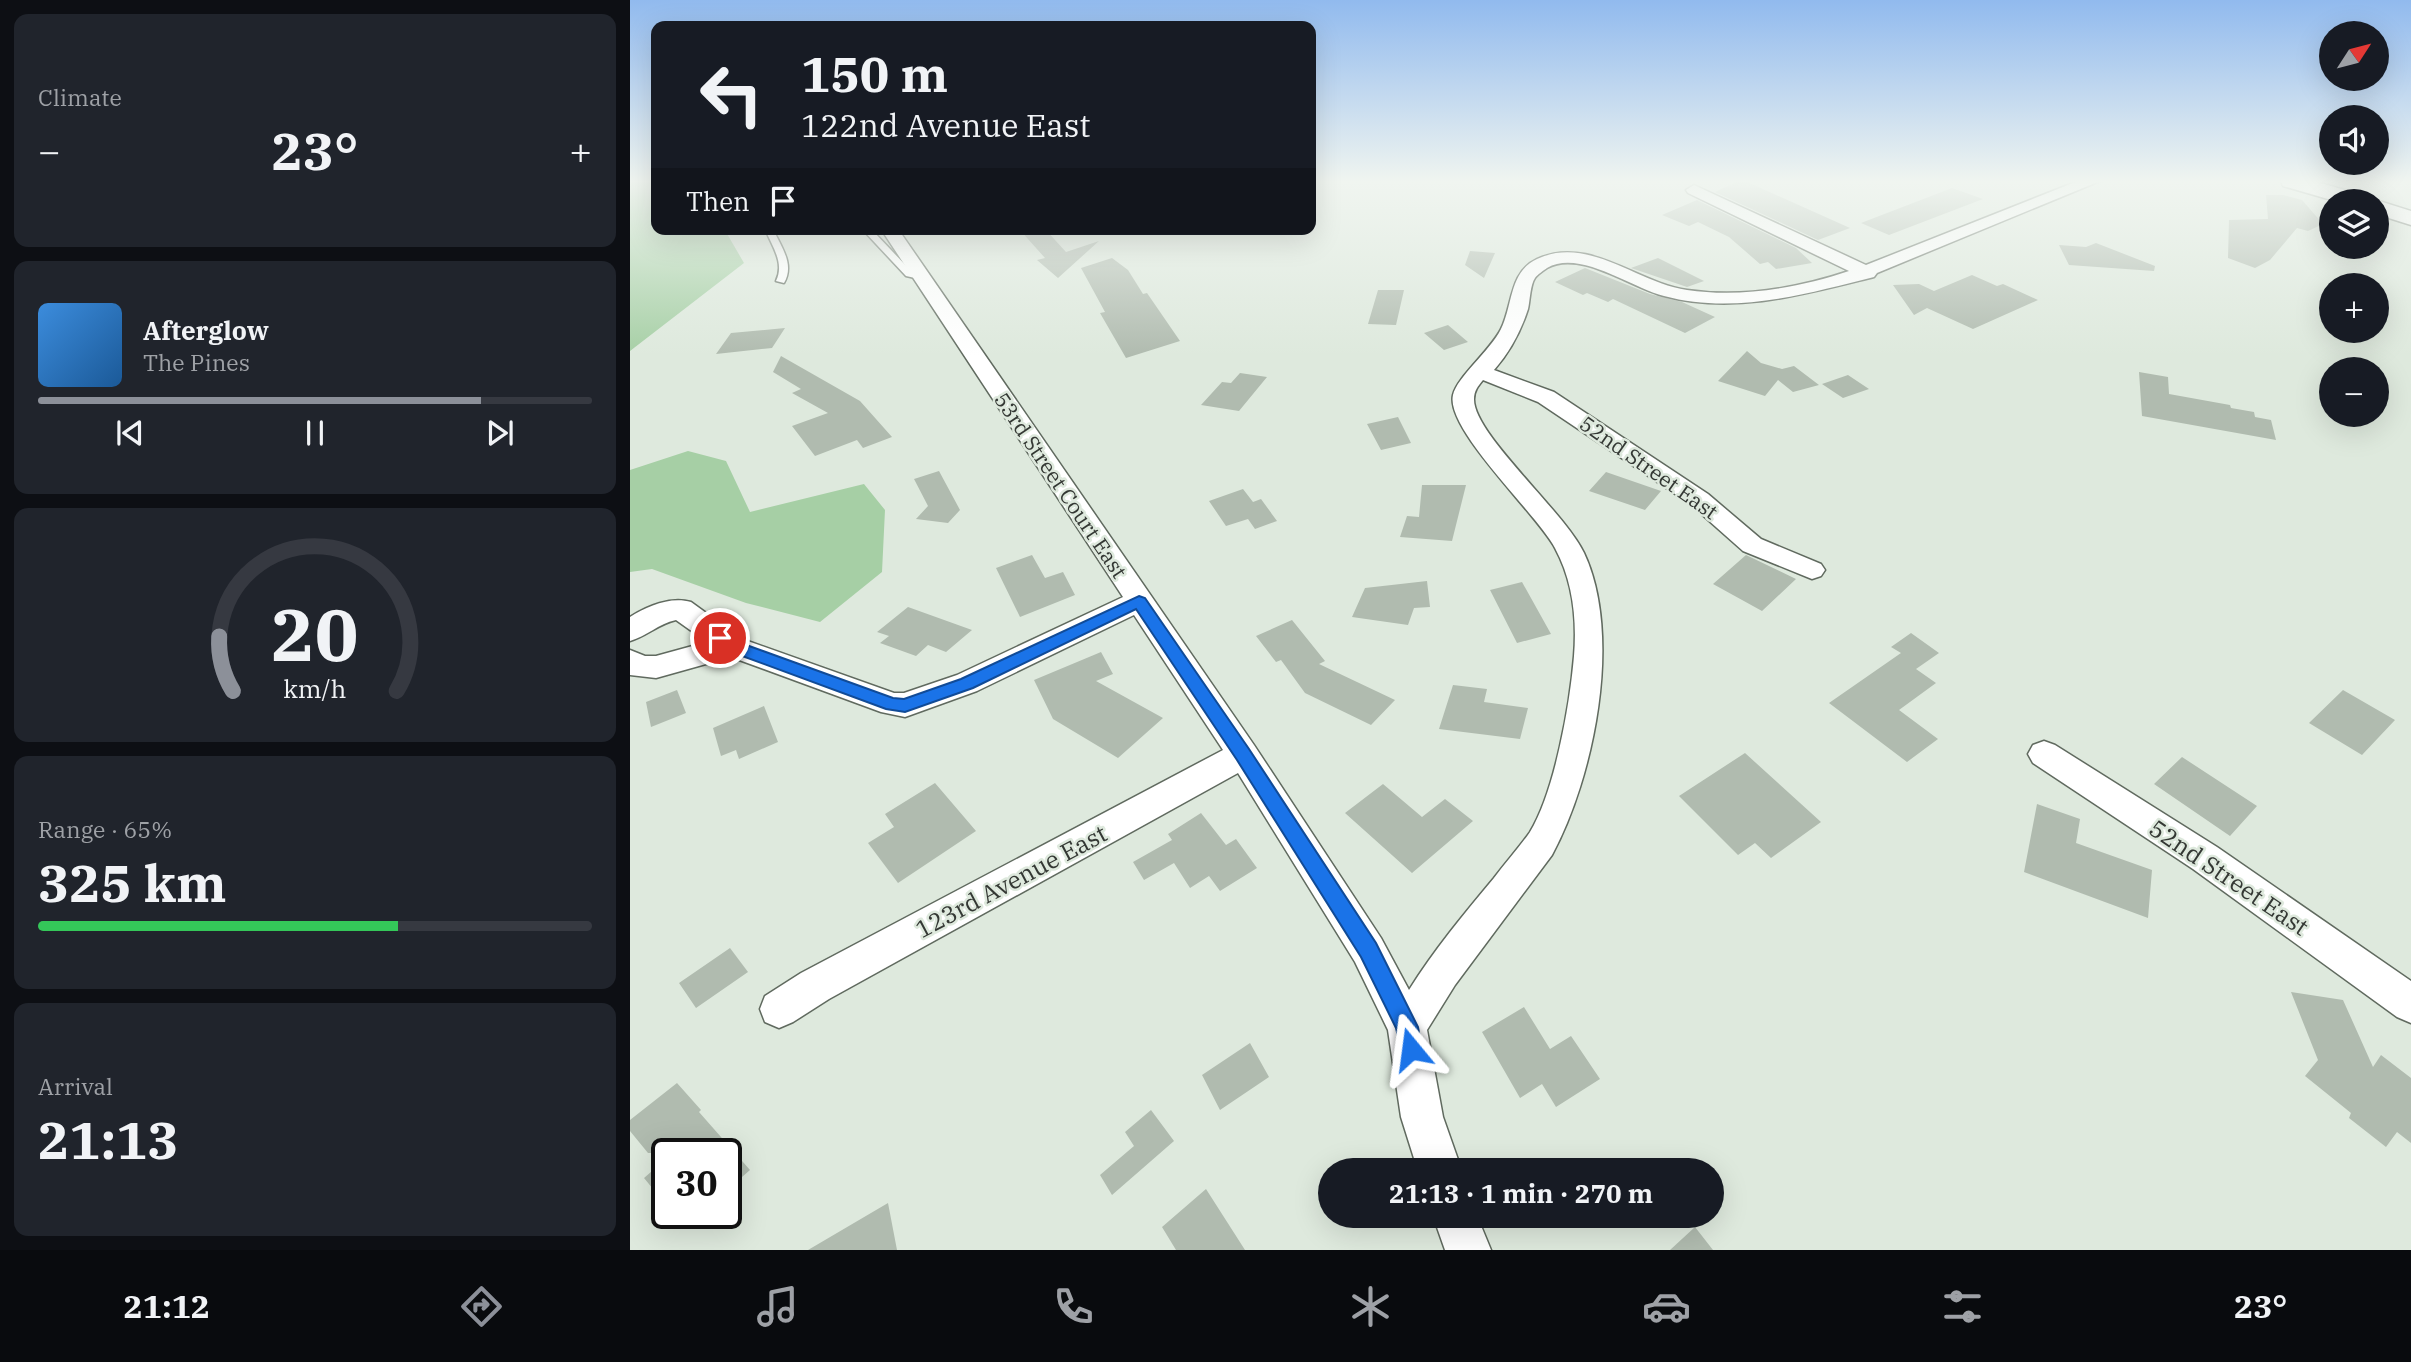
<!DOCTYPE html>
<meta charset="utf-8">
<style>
:root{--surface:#171b24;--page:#20242c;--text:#f1f3f6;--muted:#9ea1a6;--line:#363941;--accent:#8c9099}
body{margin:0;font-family:"IBM Plex Serif",serif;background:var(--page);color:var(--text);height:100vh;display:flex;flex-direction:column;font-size:26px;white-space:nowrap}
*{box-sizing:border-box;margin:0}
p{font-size:23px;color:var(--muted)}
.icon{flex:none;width:38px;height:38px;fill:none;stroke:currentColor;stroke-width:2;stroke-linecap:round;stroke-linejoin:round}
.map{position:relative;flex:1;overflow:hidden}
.sheet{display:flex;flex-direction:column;gap:14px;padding:14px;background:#0d0f14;width:630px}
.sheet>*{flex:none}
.hud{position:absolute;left:21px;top:21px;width:665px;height:214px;border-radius:14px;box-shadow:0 7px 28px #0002;background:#171b24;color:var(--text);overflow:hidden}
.needle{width:46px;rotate:54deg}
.fabs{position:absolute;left:1689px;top:21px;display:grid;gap:14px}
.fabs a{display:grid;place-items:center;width:70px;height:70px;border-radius:50%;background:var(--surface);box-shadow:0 7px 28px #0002;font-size:35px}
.speed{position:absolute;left:21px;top:1138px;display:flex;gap:14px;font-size:35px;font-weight:700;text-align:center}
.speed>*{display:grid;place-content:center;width:91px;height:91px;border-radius:50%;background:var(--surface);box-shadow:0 7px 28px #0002;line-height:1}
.speed .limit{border:4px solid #111;border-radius:10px;background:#fff;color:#111}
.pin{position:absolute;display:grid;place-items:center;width:60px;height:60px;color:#fff;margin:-30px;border:4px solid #fff;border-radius:50%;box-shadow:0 2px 7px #0007}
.me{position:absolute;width:77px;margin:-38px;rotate:344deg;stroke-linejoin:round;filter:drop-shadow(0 0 5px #0008)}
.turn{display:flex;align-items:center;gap:24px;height:147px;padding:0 35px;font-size:32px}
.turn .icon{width:91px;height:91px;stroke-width:2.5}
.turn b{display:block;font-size:49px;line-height:60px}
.then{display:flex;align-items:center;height:66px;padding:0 35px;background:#0003;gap:14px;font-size:26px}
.big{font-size:52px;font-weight:800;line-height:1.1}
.sheet .tile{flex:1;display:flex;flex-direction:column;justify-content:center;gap:10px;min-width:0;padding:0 24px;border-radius:14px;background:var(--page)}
.sheet .dial{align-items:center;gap:0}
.dial svg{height:182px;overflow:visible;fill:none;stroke:var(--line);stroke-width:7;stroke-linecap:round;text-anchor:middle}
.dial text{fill:var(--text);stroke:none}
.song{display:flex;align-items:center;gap:21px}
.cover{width:84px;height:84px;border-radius:10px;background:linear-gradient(135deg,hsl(210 70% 55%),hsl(210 70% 35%))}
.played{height:7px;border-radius:4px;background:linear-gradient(90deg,var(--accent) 80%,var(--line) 80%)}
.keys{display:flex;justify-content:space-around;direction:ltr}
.heat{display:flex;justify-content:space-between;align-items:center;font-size:38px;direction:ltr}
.charge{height:10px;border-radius:5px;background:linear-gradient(90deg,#34c759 65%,var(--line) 0)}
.trip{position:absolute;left:688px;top:1158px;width:406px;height:70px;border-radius:35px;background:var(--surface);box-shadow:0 7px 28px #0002;font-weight:800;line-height:70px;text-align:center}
.menu{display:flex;height:112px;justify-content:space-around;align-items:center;background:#090b0e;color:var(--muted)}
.menu .icon{width:49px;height:49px}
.menu .selected{color:var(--accent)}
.menu b{font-size:32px;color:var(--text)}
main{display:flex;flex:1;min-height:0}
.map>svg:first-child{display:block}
</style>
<main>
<section class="sheet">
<div class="tile"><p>Climate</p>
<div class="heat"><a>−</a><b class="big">23°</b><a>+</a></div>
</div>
<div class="tile">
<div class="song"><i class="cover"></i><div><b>Afterglow</b><p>The Pines</p></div></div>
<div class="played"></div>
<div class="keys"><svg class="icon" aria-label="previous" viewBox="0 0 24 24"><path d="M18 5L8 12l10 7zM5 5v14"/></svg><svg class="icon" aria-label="pause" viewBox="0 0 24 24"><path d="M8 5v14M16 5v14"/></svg><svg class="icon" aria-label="next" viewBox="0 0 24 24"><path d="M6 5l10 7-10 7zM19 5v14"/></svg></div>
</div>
<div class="tile dial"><svg viewBox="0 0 100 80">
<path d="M14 69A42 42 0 1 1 86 69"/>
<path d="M14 69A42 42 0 0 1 8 45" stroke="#8c9099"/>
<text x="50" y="56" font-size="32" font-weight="700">20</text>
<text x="50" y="72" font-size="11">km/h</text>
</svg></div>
<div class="tile"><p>Range · 65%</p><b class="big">325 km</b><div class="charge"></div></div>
<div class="tile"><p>Arrival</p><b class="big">21:13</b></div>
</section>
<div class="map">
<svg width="1781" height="1250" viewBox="0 0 1781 1250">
<rect width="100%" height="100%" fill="#dee9dd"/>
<path fill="#a6cfa5" d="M0,181H26V229L96,232L114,263L0,351Z
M58,451L96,461L120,512L234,484L255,510L252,572L190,622L116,603L22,569L0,572V470Z"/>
<path fill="#b0bbaf" d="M1109,181H1115L1220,228L1188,240L1085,192Z
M1322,188L1353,199L1259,235L1231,223Z
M1636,195H1653L1672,200L1693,224L1678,231L1667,228L1640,260L1625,268L1598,258L1599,220L1638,219Z
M1067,200L1166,248L1182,263L1146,269L1138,262L1130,264L1099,237L1068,222L1059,226L1032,215Z
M389,229H415L436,252L469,241L428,278L407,260L415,258Z
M1466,243L1525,266L1524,271L1439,265L1429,245L1456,247Z
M840,251L865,253L854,278L835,265Z
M482,258L498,270L513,294L517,293L550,341L496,358L470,313L475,312L451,268Z
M1028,258L1074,281L1057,287L1001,268Z
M955,268L1020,294L1052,302L1085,317L1055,333L983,299L978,302L957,293L953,295L925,282Z
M1342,275L1367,286L1373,284L1408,300L1343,329L1297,308L1284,315L1263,285L1289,284L1304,291Z
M748,290H774L766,325L738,324Z
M818,325L838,342L814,350L794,333Z
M155,328L142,348L86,354L101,333Z
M1117,351L1131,363L1152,369L1164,366L1189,385L1163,392L1148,380L1135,396L1088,381Z
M151,356L230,401L262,437L233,448L227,440L185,456L162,426L198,413L162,393L171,389L143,372Z
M1509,372L1538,377L1539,394L1600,405L1601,408L1624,412L1625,417L1641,420L1646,440L1512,416Z
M610,373L637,377L609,411L571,405L592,382L601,383Z
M1218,375L1239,389L1213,398L1192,384Z
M768,417L781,443L751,450L737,424Z
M309,471L330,510L318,523L286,519L298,506L284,479Z
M976,472L1031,491L1015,510L959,491Z
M792,485H836L822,541L770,537L777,516L789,517Z
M613,489L623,502L631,499L647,521L625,529L618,519L596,526L579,501Z
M402,555L415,578L433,572L445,595L390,617L366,568Z
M1116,555L1166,579L1132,611L1083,584Z
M797,581L800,607L784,608L778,625L722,617L735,588Z
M892,582L921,634L887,643L860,590Z
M278,607L342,630L316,652L298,645L286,656L250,643L259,636L247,632Z
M662,620L695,661L689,664L765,700L741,725L675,693L651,660L646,662L626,636Z
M1281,633L1309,653L1286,669L1306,683L1269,710L1308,739L1277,762L1199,703L1271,653L1261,647Z
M471,652L483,674L466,681L533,718L488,758L423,719L404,680Z
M823,685L857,689L854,702L898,708L890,739L809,729Z
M47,690L56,713L21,727L16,702Z
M1713,690L1765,720L1732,755L1679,723Z
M134,706L148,742L109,759L106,750L91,756L83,728Z
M1115,753L1191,822L1141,858L1125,843L1108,855L1049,796Z
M1552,757L1627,806L1600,836L1524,784Z
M305,783L346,831L268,883L238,843L264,827L255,814Z
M753,784L792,817L815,799L843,821L782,873L715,813Z
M1407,804L1450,819L1446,843L1522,870L1518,918L1394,872Z
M571,813L596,845L606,839L627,868L590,891L579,876L560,888L544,863L514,880L503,862L542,840L538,834Z
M100,948L118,972L66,1008L49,983Z
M1661,992L1713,1000L1743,1067L1751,1055L1781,1078V1143L1767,1132L1756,1147L1719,1118L1721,1113L1675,1076L1688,1060Z
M894,1007L920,1049L941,1036L970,1079L926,1107L912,1084L890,1098L852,1032Z
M620,1043L639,1077L590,1110L572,1075Z
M47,1083L71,1110L69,1112L120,1170L96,1191V1153H18L0,1131V1120Z
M521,1110L544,1141L482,1195L470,1175L504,1146L495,1132Z
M37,1158V1206L14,1178Z
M576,1189L615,1250H546L532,1227Z
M258,1203L267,1250H178Z
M1065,1227L1083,1250H1040Z"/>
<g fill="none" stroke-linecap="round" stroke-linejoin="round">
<g stroke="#606a5f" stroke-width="3">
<path id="lane" d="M135,229H143C151,247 165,264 154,283L146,281C155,263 142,246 135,229Z
M232,229H241L282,272L294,276V280L276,276Z"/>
</g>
<g stroke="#606a5f" stroke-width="3">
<path id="street" d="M1448,181H1470L1247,273L1244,277C1176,294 1104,315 1034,296C1001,288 950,249 917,268C914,270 907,275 905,278C900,285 900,301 898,309C891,331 879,353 864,370L924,392L1078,494L1131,539L1191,564L1195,570L1191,576L1182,579L1113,551L1060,504L908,402L853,380C848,386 844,391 844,399C843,434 934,511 954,553C993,636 964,777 922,855L825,985L797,1030L813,1117L832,1171H788L771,1117L758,1030L725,962L608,773L199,999L163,1022L149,1028L135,1022L130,1009L135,996L171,973L593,750L504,615L347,691L275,717L251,712L101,657L26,678L0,675V650L15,656H26L77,642L46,620C28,624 17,636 0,641V617C17,606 41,596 61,602L112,639L264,693H274L327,675L493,597L251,229H268L624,745L751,938L779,990C804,950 834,914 864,878C875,863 889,848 900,832C925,791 940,704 944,656C947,620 943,581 925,548C907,514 815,429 823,395C827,377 860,351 871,329C883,305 879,272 907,259C959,235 1007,283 1057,290C1111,298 1168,288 1219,271L1058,193L1056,190L1064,185L1236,265Z
M1414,741L1425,745L1587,847L1781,981V1023L1767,1017L1563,869L1403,763L1398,754L1403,745Z
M803,1216H847L861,1250H815Z"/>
</g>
<g stroke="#606a5f" stroke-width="3">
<path id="secondary" d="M1651,181H1684L1735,196L1738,201H1705L1653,186Z
M1746,200L1781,211V225L1746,214V201H1742Z"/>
</g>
<use href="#lane" fill="#fff" fill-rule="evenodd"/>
<use href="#street" fill="#fff" fill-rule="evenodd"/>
<use href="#secondary" fill="#fff" fill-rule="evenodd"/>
</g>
<linearGradient id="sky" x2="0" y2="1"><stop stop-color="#91baee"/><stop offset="0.51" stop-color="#f0f5f0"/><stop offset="1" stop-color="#f0f5f0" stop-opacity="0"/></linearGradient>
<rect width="1781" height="356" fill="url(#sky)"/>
<path fill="#1a73e8" stroke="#114b97" stroke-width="2" d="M509,596L515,598L619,749L746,943L788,1027L792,1049L789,1057L781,1060L773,1057L766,1028L731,957L607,760L506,609L343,688L275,712L256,709L96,650L82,638L84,634H95L108,642L263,698L274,699L331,679Z"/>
<g text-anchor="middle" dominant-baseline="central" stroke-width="5" stroke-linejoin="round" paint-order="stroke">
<g font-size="21" fill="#343834" stroke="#dee9dd">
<text transform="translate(1019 467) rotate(35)">52nd Street East</text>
<text transform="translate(431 485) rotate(56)">53rd Street Court East</text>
</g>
<g font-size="24" fill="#343834" stroke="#dee9dd">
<text transform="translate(1599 877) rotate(34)">52nd Street East</text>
<text transform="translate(381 881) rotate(-28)">123rd Avenue East</text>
</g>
</g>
</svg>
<div class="fabs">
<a><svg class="needle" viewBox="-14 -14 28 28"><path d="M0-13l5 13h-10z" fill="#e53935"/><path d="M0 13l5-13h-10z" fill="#9ea1a6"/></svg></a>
<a><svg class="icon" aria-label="sound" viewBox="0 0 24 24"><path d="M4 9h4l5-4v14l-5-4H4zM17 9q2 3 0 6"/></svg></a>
<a><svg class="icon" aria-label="layers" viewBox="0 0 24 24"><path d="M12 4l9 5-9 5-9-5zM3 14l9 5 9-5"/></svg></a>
<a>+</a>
<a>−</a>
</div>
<div class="speed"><div class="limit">30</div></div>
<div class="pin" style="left:90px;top:638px;background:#d93025"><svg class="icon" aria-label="arrive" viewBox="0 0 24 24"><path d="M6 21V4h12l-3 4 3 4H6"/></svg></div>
<svg class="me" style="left:781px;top:1049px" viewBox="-20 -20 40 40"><path d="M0-17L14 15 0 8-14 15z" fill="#1a73e8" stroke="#fff" stroke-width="4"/></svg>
<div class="trip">21:13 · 1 min · 270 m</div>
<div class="hud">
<div class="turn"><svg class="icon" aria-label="left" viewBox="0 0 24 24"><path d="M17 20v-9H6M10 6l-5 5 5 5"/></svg><div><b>150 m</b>122nd Avenue East</div></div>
<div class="then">Then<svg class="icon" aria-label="arrive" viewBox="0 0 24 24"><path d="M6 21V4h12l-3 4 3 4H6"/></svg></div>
</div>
</div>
</main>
<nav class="menu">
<b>21:12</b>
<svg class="icon selected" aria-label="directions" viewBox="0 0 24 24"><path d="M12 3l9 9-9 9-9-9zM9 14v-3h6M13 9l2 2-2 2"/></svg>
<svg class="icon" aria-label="music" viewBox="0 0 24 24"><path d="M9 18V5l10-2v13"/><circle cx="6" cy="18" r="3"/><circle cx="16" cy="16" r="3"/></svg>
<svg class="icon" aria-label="phone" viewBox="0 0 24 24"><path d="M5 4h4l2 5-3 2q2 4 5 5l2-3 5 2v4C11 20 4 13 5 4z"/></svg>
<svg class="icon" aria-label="climate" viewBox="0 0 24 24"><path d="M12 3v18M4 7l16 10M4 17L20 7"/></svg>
<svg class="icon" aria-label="car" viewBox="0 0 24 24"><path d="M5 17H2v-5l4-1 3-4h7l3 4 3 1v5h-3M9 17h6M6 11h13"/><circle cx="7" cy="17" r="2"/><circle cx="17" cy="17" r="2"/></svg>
<svg class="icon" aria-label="filters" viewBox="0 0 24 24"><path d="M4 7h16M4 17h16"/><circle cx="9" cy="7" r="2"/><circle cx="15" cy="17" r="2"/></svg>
<b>23°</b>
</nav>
